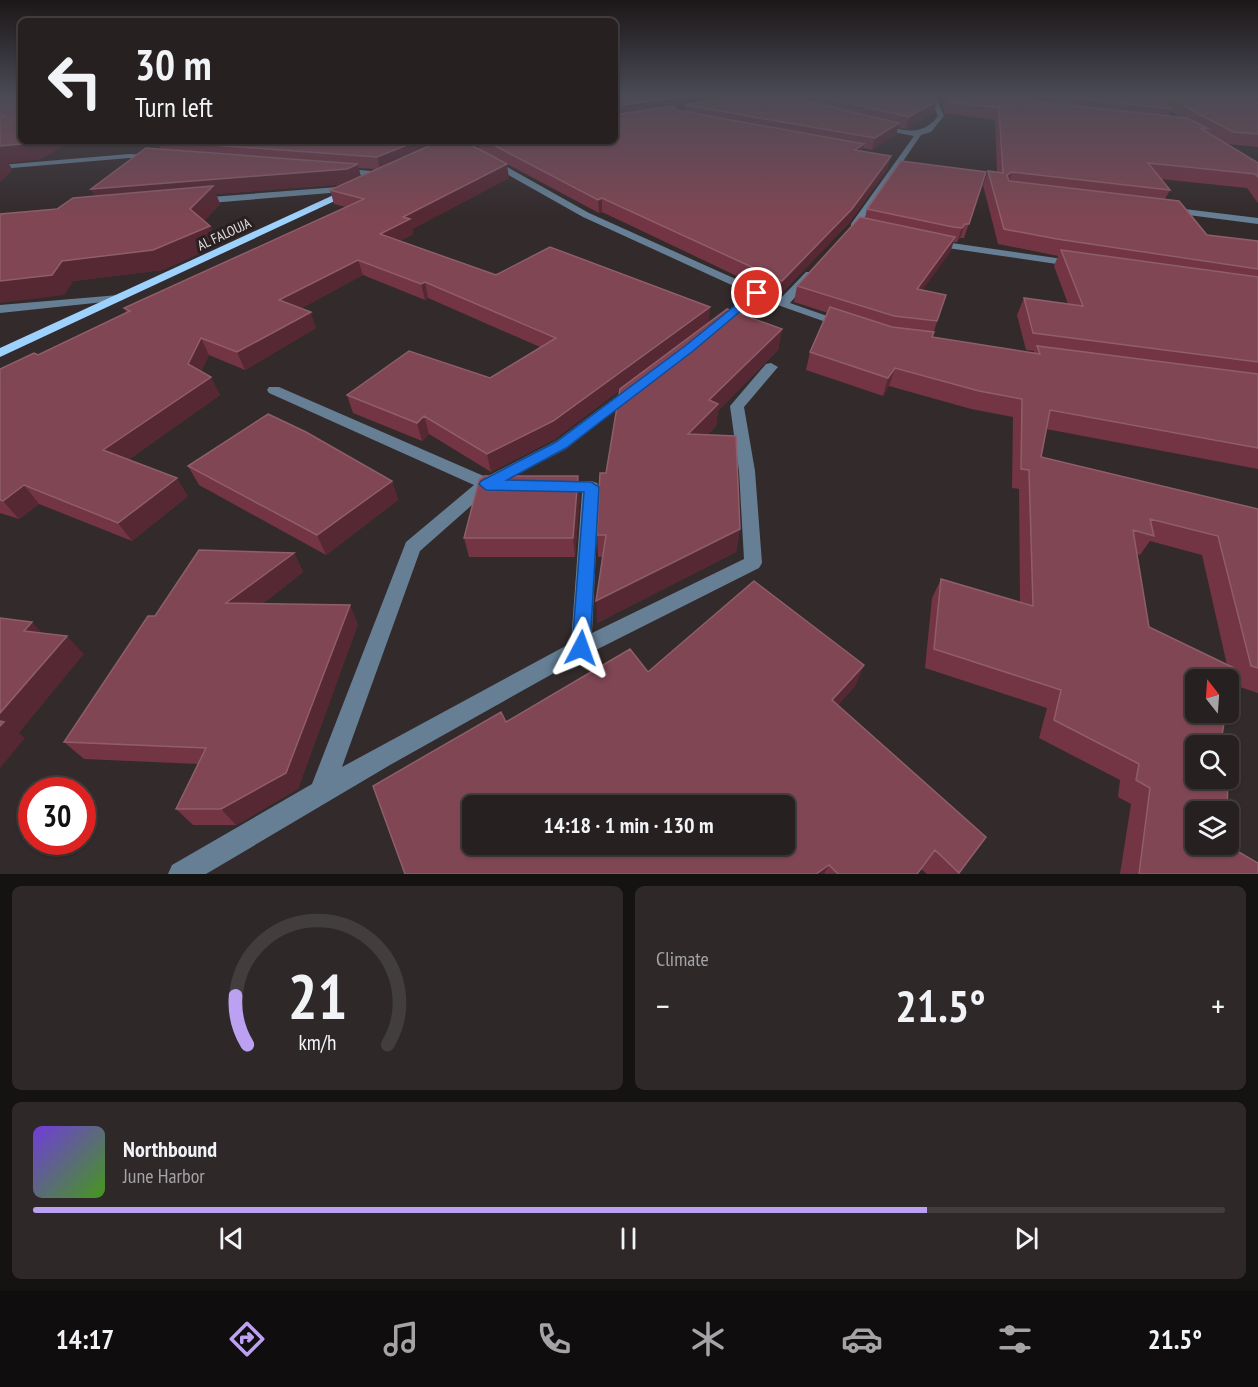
<!DOCTYPE html>
<meta charset="utf-8">
<style>
:root{--surface:#262020;--page:#2e2829;--text:#f1f3f6;--muted:#a4a3a5;--line:#423e3e;--accent:#bca0f2}
body{margin:0;font-family:"PT Sans Narrow",sans-serif;background:var(--page);color:var(--text);height:100vh;display:flex;flex-direction:column;font-size:22px;white-space:nowrap}
*{box-sizing:border-box;margin:0}
p{font-size:20px;color:var(--muted)}
.icon{flex:none;width:33px;height:33px;fill:none;stroke:currentColor;stroke-width:2;stroke-linecap:round;stroke-linejoin:round}
.map{position:relative;height:874px;overflow:hidden}
.details{display:flex;flex-direction:column;gap:12px;padding:12px;background:#151212;flex:1}
.details>*{flex:none}
.banner{position:absolute;left:18px;top:18px;width:600px;height:126px;border-radius:9px;box-shadow:0 2px 4px #0004,0 0 0 2px var(--line);background:#262020;color:var(--text);overflow:hidden}
.needle{width:39px;rotate:343deg}
.fabs{position:absolute;left:1185px;top:669px;display:grid;gap:12px}
.fabs a{display:grid;place-items:center;width:54px;height:54px;border-radius:9px;background:var(--surface);box-shadow:0 2px 4px #0004,0 0 0 2px var(--line);font-size:30px}
.speed{position:absolute;left:18px;top:777px;display:flex;gap:12px;font-size:30px;font-weight:700;text-align:center}
.speed>*{display:grid;place-content:center;width:78px;height:78px;border-radius:50%;background:var(--surface);box-shadow:0 2px 4px #0004,0 0 0 2px var(--line);line-height:1}
.speed .limit{border:9px solid #d22;background:#fff;color:#111}
.pin{position:absolute;display:grid;place-items:center;width:51px;height:51px;color:#fff;margin:-26px;border:3px solid #fff;border-radius:50%;box-shadow:0 2px 6px #0007}
.me{position:absolute;width:66px;margin:-33px;rotate:4deg;stroke-linejoin:round;filter:drop-shadow(0 0 4px #0008)}
.turn{display:flex;align-items:center;gap:21px;height:126px;padding:0 18px;font-size:27px}
.turn .icon{width:78px;height:78px;stroke-width:2.5}
.turn b{display:block;font-size:42px;line-height:51px}
.big{font-size:45px;font-weight:700;line-height:1.1}
.details .widget{flex:1;display:flex;flex-direction:column;justify-content:center;gap:9px;min-width:0;padding:0 21px;border-radius:9px;background:var(--page)}
.details .dial{align-items:center;gap:0}
.dial svg{height:156px;overflow:visible;fill:none;stroke:var(--line);stroke-width:7;stroke-linecap:round;text-anchor:middle}
.dial text{fill:var(--text);stroke:none}
.song{display:flex;align-items:center;gap:18px}
.cover{width:72px;height:72px;border-radius:9px;background:linear-gradient(135deg,hsl(260 70% 55%),hsl(100 70% 35%))}
.played{height:6px;border-radius:3px;background:linear-gradient(90deg,var(--accent) 75%,var(--line) 75%)}
.keys{display:flex;justify-content:space-around;direction:ltr}
.heat{display:flex;justify-content:space-between;align-items:center;font-size:33px;direction:ltr}
.details .tiles{flex:1;display:grid;gap:12px;grid-template-columns:1fr 1fr}
.widget:last-child{grid-column:span 2}
.trip{position:absolute;left:462px;top:795px;width:333px;height:60px;border-radius:9px;background:var(--surface);box-shadow:0 2px 4px #0004,0 0 0 2px var(--line);font-weight:700;line-height:60px;text-align:center}
.menu{display:flex;height:96px;justify-content:space-around;align-items:center;background:#0f0d0d;color:var(--muted)}
.menu .icon{width:42px;height:42px}
.menu .on{color:var(--accent)}
.menu b{font-size:27px;color:var(--text)}
.map>svg:first-child{display:block}
</style>
<div class="map">
<svg width="1258" height="874" viewBox="0 0 1258 874">
<rect width="100%" height="100%" fill="#332a2b"/>
<g fill="none" stroke-linecap="round" stroke-linejoin="round">
<path fill="#667f95" fill-rule="evenodd" d="M929,94H935L944,116L931,132L921,135L860,224L867,226V230L851,228V224L914,136L893,132L873,125L877,123C900,129 921,139 938,116Z
M129,154L154,155L158,157L154,159L129,158L0,169V165Z
M487,159H493L589,213L780,299L806,272H814V276L790,303L850,324L848,327H840L758,298L724,327H716V321L749,293L583,217L487,163Z
M340,168L381,172L385,175L381,178L337,173L336,171Z
M351,186L355,189L354,191L198,204L193,201L198,198Z
M1168,207L1258,218V224L1165,212V208Z
M931,240L1077,261L1082,264L1077,267L927,245L926,243Z
M119,295L123,296V300L0,313V305Z
M771,363L778,367L744,407L755,471L762,563L759,568L588,654L390,765L206,874H168L172,865L312,784L406,542L474,485L269,393L267,390L269,387H279L486,477L556,441L629,387H639L641,390L566,449L503,482L505,485L503,489L489,490L420,551L342,767L571,643L582,492L554,490L552,486L554,482L591,481L597,483L599,487L592,633L744,559L739,471L730,406L766,364Z"/>
<path fill="#9dd2fe" fill-rule="evenodd" d="M351,187L355,190L354,192L0,357V348Z"/>
</g>
<path fill="#733444" fill-rule="evenodd" d="M615,94H934V112L906,129L898,127L896,135L872,150L863,148L862,151L888,168L849,223L779,296L602,212L599,213L479,149L478,141L466,142L509,178L412,229L413,234L400,241L496,275L709,322L782,329L778,350L718,411L716,426L707,435L740,529L736,552L597,623L602,557H598L597,535L620,390L555,439L491,472L429,434L422,441L353,413L347,395L490,378L540,347L428,298L425,300L363,275L301,308L316,328L245,370L209,355L201,371L220,395L128,460L188,496L132,541L39,504L19,519L0,513V369L38,355L127,313L124,308L346,207L334,204L330,190L344,184L216,194L220,204L204,221L210,226L218,245L163,270L73,281L64,295L57,209L95,196L91,189L161,149L157,141H615ZM685,107V111L676,110L675,109ZM358,168L376,169L361,176Z
M944,94H1258V147L1227,144L1214,137L1258,163V203L1247,188L1161,179L1170,190L1165,199L1207,235L1258,241V469L1046,429L1041,457L1258,509V693L1231,684L1196,844L1258,874H1120L1131,804L1118,797L1120,780L1039,738L1047,708L925,668L932,598L941,579L1020,603L1019,489L1012,488L1013,417L971,409L889,386L883,396L806,370L810,352L828,313L794,302L797,286L865,218L867,209L986,172L964,238H960L957,242H954L950,252L922,290L946,295L932,337L1034,353V351L1026,350L1017,315L1024,298L1068,304L1054,266L1058,256L998,244L983,185L988,171L997,172L995,120L945,113L941,103ZM1171,111L1180,117L1168,116ZM1150,541L1202,555L1227,665L1149,627L1137,554L1140,555Z
M188,466L392,481L398,500L326,555L199,485Z
M580,495L575,557H469L464,538Z
M294,553L303,572L262,604L358,624L298,789L236,825H193L176,809L198,764L84,759L64,742L155,616Z
M864,665L855,686L838,705L986,837L959,874H927L921,869L917,874H405L506,722L648,672Z"/>
<path fill="#552833" d="M703,94H758L685,105V107L615,118V106Z
M937,101L934,112L906,129L909,117Z
M899,123L896,135L872,150L875,138Z
M36,141H73L67,143L42,159L8,163L13,170L0,182V146Z
M417,141H448L380,170L377,157Z
M864,144L861,157L855,150Z
M891,156L888,168L849,223L779,296L782,281Z
M358,164L361,178L351,183L216,194L220,204L198,228L99,204L91,189Z
M507,164L509,178L412,229L413,234L384,249L380,234L403,217Z
M1012,172L1007,186V175Z
M602,198V212L599,213L598,200Z
M965,224L960,238L957,242L962,228Z
M210,226L218,245L163,270L73,281L64,295L0,303V281L62,261Z
M955,237L950,252L912,305L917,289Z
M358,260L363,275L286,317L279,300Z
M425,282L428,298L425,300L421,284Z
M710,307L709,323L555,439L491,472L487,454Z
M311,312L316,328L245,370L237,352Z
M782,329L778,350L718,411L716,426L686,456L688,434L709,400Z
M201,338L209,355L197,381L188,364Z
M895,368L889,386L883,396L888,378Z
M211,377L220,395L115,469L103,450Z
M424,416L429,434L422,441L417,423Z
M578,476L580,495L575,557L573,538Z
M177,478L188,496L132,541L118,523Z
M392,481L398,500L326,555L317,535Z
M24,485L39,504L19,519L3,501Z
M740,529L736,552L597,623L596,601Z
M294,553L303,572L238,622L226,603Z
M350,605L358,624L298,789L236,825L221,809Z
M32,622L49,640L24,631Z
M67,636L84,654L19,733L25,738L0,768V713Z
M864,665L855,686L824,721L832,700Z
M829,865L824,874H816Z"/>
<path fill="#804654" stroke="#8f5e6a" stroke-width="1.5" fill-rule="evenodd" d="M0,94H21V141H36L33,143L0,146V118L5,116L0,115Z
M615,94H703L615,106Z
M759,94L788,97L899,123L875,138L685,105Z
M808,94H934L937,101L909,117Z
M946,94H966L1187,118L1209,129L1200,128L1258,163V177L1255,174L1148,163L1170,190L1012,172L1007,175L1009,181L1179,201L1207,235L1258,241V269L1057,239L1004,229L988,171L1003,173L999,108L949,102Z
M1039,94H1153L1172,109Z
M1167,94H1244L1258,102V134L1233,132L1193,111Z
M673,106L676,110L864,144L855,150L891,156L852,209L782,281L602,198L598,200L486,141H615V115Z
M157,141H417L377,157Z
M440,141H464L507,164L403,217L410,219L380,234L496,275L550,247L710,307L553,421L487,454L424,416L417,423L347,395L409,351L490,378L556,338L425,282L421,284L358,260L279,300L311,312L237,352L201,338L188,364L211,377L103,450L177,478L118,523L24,485L3,501L0,500V369L34,353L38,355L130,311L124,308L364,199L330,190Z
M146,148L358,164L347,169L91,189Z
M901,161L986,172L969,224H965L962,228L953,227L867,209Z
M213,186L190,209L210,226L153,250L62,261L52,275L0,281V214L57,209L73,198Z
M860,217L955,237L917,289L946,295L937,321L894,316L797,286Z
M1061,250L1258,277V362L1033,333L1024,298L1083,306Z
M830,307L892,327L934,332L932,337L1040,354L1037,346L1258,374V448L1050,410L1041,457L1258,509V668L1251,666L1218,536L1150,519L1154,536L1133,530L1149,627L1234,668L1228,699V680H1196V712H1226L1220,746H1196V778H1228L1227,812H1196V844H1225L1258,863V874H1139L1150,788L1136,780L1139,764L1054,720L1061,690L934,649L941,579L1033,606L1029,470L1021,469L1022,399L979,391L895,368L888,378L810,352Z
M727,309L782,329L709,400L718,404L688,434L736,436L740,529L596,601L606,535H597L600,473H606L620,389Z
M268,414L306,432L392,481L317,535L188,466Z
M484,476H578L573,538H464L479,480Z
M199,550L294,553L226,603L350,605L286,773L221,809H176L206,748L64,742L148,616H155Z
M754,581L864,665L832,700L986,837L959,873L935,850L917,874H838L829,865L816,874H405L373,786L501,712L506,722L630,649L648,672ZM472,806H784V844H472Z
M0,618L32,622L24,631L67,636L0,713Z
M0,721L4,722L0,726Z"/>
<linearGradient id="sky" x2="0" y2="1"><stop stop-color="#1c1718"/><stop offset="0.44" stop-color="#4a4a55"/><stop offset="1" stop-color="#4a4a55" stop-opacity="0"/></linearGradient>
<rect width="1258" height="216" fill="url(#sky)"/>
<path fill="#1a73e8" stroke="#114b97" stroke-width="1.5" d="M753,291L762,293L693,351L566,448L507,480L591,482L599,487L590,648L587,653L581,656L574,653L572,648L584,492L486,490L479,484L481,481L556,442L685,346Z"/>
<g text-anchor="middle" dominant-baseline="central" stroke-width="6" stroke-linejoin="round" paint-order="stroke">
<g font-size="14" fill="#e4dedf" stroke="#292022">
<text transform="translate(224 234) rotate(-25)">AL FALOUJA</text>
</g>
</g>
</svg>
<div class="fabs">
<a><svg class="needle" viewBox="-14 -14 28 28"><path d="M0-13l5 13h-10z" fill="#e53935"/><path d="M0 13l5-13h-10z" fill="#a4a3a5"/></svg></a>
<a><svg class="icon" aria-label="search" viewBox="0 0 24 24"><circle cx="10" cy="10" r="6"/><path d="M15 15l6 6"/></svg></a>
<a><svg class="icon" aria-label="layers" viewBox="0 0 24 24"><path d="M12 4l9 5-9 5-9-5zM3 14l9 5 9-5"/></svg></a>
</div>
<div class="speed"><div class="limit">30</div></div>
<div class="pin" style="left:757px;top:293px;background:#d93025"><svg class="icon" aria-label="arrive" viewBox="0 0 24 24"><path d="M6 21V4h12l-3 4 3 4H6"/></svg></div>
<svg class="me" style="left:581px;top:648px" viewBox="-20 -20 40 40"><path d="M0-17L14 15 0 8-14 15z" fill="#1a73e8" stroke="#fff" stroke-width="4"/></svg>
<div class="trip">14:18 · 1 min · 130 m</div>
<div class="banner">
<div class="turn"><svg class="icon" aria-label="left" viewBox="0 0 24 24"><path d="M17 20v-9H6M10 6l-5 5 5 5"/></svg><div><b>30 m</b>Turn left</div></div>
</div>
</div>
<section class="details">
<div class="tiles">
<div class="widget dial"><svg viewBox="0 0 100 80">
<path d="M14 69A42 42 0 1 1 86 69"/>
<path d="M14 69A42 42 0 0 1 8 44" stroke="#bca0f2"/>
<text x="50" y="56" font-size="32" font-weight="700">21</text>
<text x="50" y="72" font-size="11">km/h</text>
</svg></div>
<div class="widget"><p>Climate</p>
<div class="heat"><a>−</a><b class="big">21.5°</b><a>+</a></div>
</div>
<div class="widget">
<div class="song"><i class="cover"></i><div><b>Northbound</b><p>June Harbor</p></div></div>
<div class="played"></div>
<div class="keys"><svg class="icon" aria-label="previous" viewBox="0 0 24 24"><path d="M18 5L8 12l10 7zM5 5v14"/></svg><svg class="icon" aria-label="pause" viewBox="0 0 24 24"><path d="M8 5v14M16 5v14"/></svg><svg class="icon" aria-label="next" viewBox="0 0 24 24"><path d="M6 5l10 7-10 7zM19 5v14"/></svg></div>
</div>
</div>
</section>
<nav class="menu">
<b>14:17</b>
<svg class="icon on" aria-label="directions" viewBox="0 0 24 24"><path d="M12 3l9 9-9 9-9-9zM9 14v-3h6M13 9l2 2-2 2"/></svg>
<svg class="icon" aria-label="music" viewBox="0 0 24 24"><path d="M9 18V5l10-2v13"/><circle cx="6" cy="18" r="3"/><circle cx="16" cy="16" r="3"/></svg>
<svg class="icon" aria-label="phone" viewBox="0 0 24 24"><path d="M5 4h4l2 5-3 2q2 4 5 5l2-3 5 2v4C11 20 4 13 5 4z"/></svg>
<svg class="icon" aria-label="climate" viewBox="0 0 24 24"><path d="M12 3v18M4 7l16 10M4 17L20 7"/></svg>
<svg class="icon" aria-label="car" viewBox="0 0 24 24"><path d="M5 17H2v-5l4-1 3-4h7l3 4 3 1v5h-3M9 17h6M6 11h13"/><circle cx="7" cy="17" r="2"/><circle cx="17" cy="17" r="2"/></svg>
<svg class="icon" aria-label="filters" viewBox="0 0 24 24"><path d="M4 7h16M4 17h16"/><circle cx="9" cy="7" r="2"/><circle cx="15" cy="17" r="2"/></svg>
<b>21.5°</b>
</nav>
